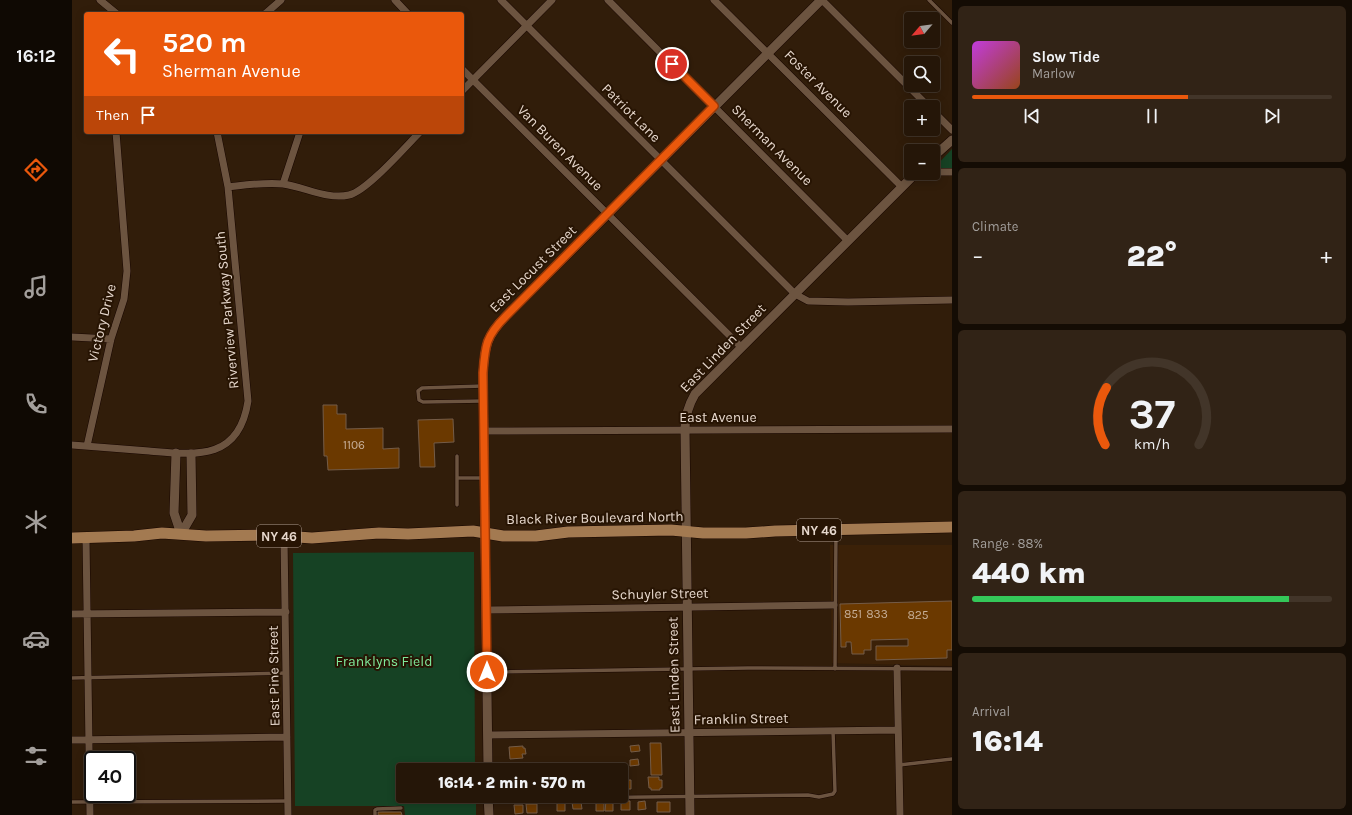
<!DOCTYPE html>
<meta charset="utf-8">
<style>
:root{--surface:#251608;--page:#312316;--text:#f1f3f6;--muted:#a39f9c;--line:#423529;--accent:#ea580c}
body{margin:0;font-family:Karla,sans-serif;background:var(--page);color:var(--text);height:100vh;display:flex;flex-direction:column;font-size:15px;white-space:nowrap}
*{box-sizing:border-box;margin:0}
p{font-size:13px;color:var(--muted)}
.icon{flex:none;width:22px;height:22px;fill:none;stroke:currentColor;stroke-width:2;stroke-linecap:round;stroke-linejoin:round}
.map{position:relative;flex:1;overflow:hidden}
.sheet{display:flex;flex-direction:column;gap:6px;padding:6px;background:#140c04;width:400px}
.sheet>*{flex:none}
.guide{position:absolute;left:12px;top:12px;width:380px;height:122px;border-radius:4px;box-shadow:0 2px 10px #0003,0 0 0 1px var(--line);background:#ea580c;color:#fff;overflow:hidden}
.needle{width:26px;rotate:242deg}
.buttons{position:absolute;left:832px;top:12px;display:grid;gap:8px}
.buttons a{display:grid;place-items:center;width:36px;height:36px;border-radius:4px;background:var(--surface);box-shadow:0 2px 10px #0003,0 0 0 1px var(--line);font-size:20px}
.speed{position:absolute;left:12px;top:751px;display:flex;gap:8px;font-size:20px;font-weight:700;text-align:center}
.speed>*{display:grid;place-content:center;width:52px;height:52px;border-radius:50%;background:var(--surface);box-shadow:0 2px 10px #0003,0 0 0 1px var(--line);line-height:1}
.speed .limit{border:2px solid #111;border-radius:6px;background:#fff;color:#111}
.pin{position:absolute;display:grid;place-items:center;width:34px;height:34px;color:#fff;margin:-17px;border:2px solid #fff;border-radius:50%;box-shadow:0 1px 4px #0007}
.me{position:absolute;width:44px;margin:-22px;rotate:0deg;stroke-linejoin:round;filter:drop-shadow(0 0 3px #0008)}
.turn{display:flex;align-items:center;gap:14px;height:84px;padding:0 12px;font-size:18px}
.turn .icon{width:52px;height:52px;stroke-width:2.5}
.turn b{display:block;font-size:28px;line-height:34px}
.then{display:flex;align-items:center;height:38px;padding:0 12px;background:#0003;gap:8px;font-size:15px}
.big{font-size:30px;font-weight:800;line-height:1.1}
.sheet .card{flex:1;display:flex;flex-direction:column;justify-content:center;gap:6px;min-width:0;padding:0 14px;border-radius:6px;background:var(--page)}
.sheet .dial{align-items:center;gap:0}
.dial svg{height:104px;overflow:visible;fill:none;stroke:var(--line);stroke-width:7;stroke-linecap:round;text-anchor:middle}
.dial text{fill:var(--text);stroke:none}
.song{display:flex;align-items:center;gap:12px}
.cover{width:48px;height:48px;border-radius:6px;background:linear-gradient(135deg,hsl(290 70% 55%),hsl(20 70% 35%))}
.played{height:4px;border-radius:2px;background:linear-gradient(90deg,var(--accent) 60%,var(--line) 60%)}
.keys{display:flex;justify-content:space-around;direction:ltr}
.heat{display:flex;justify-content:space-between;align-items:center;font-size:22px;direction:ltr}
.charge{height:6px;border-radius:3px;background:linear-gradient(90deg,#34c759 88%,var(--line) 0)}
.trip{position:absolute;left:324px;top:763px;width:232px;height:40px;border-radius:4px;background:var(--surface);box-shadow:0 2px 10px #0003,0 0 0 1px var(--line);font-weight:800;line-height:40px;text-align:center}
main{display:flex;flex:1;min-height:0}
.menu{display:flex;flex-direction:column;width:72px;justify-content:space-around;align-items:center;background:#0f0903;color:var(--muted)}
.menu .icon{width:28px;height:28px}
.menu .current{color:var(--accent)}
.menu b{font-size:18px;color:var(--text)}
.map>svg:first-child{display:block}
</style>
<main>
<nav class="menu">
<b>16:12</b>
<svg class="icon current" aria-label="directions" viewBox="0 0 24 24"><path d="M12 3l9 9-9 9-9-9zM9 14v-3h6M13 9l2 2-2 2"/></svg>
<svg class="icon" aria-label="music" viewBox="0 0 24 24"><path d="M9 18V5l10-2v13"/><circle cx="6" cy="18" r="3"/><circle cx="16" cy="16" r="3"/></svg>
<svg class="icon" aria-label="phone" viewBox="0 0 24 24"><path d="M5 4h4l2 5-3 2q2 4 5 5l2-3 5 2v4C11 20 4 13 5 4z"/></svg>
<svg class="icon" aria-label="climate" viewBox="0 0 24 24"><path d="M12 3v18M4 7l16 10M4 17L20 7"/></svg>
<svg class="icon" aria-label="car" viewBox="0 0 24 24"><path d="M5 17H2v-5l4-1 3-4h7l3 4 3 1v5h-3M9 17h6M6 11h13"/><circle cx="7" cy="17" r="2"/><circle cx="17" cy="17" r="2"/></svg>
<svg class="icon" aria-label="filters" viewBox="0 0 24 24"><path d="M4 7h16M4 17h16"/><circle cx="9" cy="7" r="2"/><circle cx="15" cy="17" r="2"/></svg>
</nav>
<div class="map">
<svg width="880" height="815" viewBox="0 0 880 815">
<rect width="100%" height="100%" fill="#311d0a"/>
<path fill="#3b2108" d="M758,545H880V666L760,663Z"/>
<path fill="#164224" d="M880,149V171L861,169Z
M402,552L403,770H331V796H404V815H333L332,806H223L221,553Z"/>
<path fill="#6b3900" stroke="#745c48" d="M251,405H265V414H274V429L311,428V449L327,448V468L256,470L255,456H252Z
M381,419L382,442L362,443L363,467H348L346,420Z
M880,601V650H875V658L804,660V646H836V639L799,640V650H792V654H780L779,642H774V647H769L768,604Z
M578,743H589L590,775H579Z
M567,745L568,751L559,752L558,746Z
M451,746V748H453L454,754H450L451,758L438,759L437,747Z
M566,759L567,765L558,766V760Z
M437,765H454V770H438Z
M576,777H587V780H590V788H588V790H579V788H577Z
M551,780H559V789H551Z
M524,801H532V811H524Z
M534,801H541V811H533Z
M549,801H558V810H549Z
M573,801L574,809L566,810V802Z
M485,802H493V811H485Z
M500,802H509L510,809H501Z
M585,802H598V812H585Z
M454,804H465V813H455Z
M442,805H451V813L443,814Z
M306,812H329L330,815H306Z"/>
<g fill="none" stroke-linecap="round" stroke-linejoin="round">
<g stroke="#180600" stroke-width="4.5">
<path id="service" d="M857,0L880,23
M410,386L350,388L346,391L347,400L351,402L411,401
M385,456V478
M385,505V478H412
M763,669L764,532
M416,672L676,668L880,669
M0,678L215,673
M827,765L880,759
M417,799L736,795L747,797L761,794L763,791L761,731
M0,802L216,801
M303,815V810L305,809L329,808"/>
</g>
<g stroke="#180600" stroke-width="8">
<path id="minor" d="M28,0L45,14
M323,0L336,14
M429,0L723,294L736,301L776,302L880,300
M536,0L776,241
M642,0L830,187
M750,0L857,107
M193,14L209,0
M390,69L669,347
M390,91L480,0
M861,111L880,130
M861,172H880
M211,184L228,132
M156,187C174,185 193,182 211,184C233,187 255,200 277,195C295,191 334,146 348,132
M0,337L39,339
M412,431L880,429
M0,445C26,447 51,449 77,451C124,455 167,461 176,401L156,187L145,132
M15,446L39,339L52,299L55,271L44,132
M212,537L216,815
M14,538L18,815
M415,610L762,605
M0,614L214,612
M825,668L828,815
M416,735L826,730
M0,740L215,737"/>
</g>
<g stroke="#180600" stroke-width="10">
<path id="tertiary" d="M861,157L880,140
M104,453L102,513L109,534
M109,534L120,515L119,454
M416,770L411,373C413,346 414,336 434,316L749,0
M416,796L417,815
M618,815L613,429C613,416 616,406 623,394L844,173"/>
</g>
<g stroke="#180600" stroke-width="12">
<path id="primary" d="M0,538L62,536L90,533L134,536L197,535L240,538L307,533L336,534L401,531L431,536H464L496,532L599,530L631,533H674L703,531L880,527"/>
</g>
<use href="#service" stroke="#6c5440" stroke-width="3.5"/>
<use href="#minor" stroke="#6c5440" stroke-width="7"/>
<use href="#tertiary" stroke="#6c5440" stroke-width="9"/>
<use href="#primary" stroke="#a37a51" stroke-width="11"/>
</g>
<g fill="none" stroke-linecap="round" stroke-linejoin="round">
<g stroke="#983908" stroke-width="10">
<path id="route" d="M415,672L411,373C413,345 414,336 434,316L642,106L600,64"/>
</g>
<use href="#route" stroke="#ea580c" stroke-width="7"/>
</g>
<g text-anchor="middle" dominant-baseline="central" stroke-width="4" stroke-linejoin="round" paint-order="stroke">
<g font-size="12" fill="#c7b099">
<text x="282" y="445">1106</text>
<text x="781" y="614">851</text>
<text x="805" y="614">833</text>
<text x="846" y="615">825</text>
</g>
<g fill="#271403" stroke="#ad9c90" stroke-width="1">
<rect x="725" y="519" width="44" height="22" rx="3"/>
<rect x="185" y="525" width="44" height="22" rx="3"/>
</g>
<g font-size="13" font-weight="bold" fill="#e6d7cc">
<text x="747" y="530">NY 46</text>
<text x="207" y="536">NY 46</text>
</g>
<g font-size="14" fill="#e6d7cc" stroke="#271403">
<text transform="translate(746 84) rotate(45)">Foster Avenue</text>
<text transform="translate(559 113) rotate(45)">Patriot Lane</text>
<text transform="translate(700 145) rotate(45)">Sherman Avenue</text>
<text transform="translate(488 148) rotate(45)">Van Buren Avenue</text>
<text transform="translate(461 269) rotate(-45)">East Locust Street</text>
<text transform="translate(155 310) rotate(-95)">Riverview Parkway South</text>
<text transform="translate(30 323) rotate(-76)">Victory Drive</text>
<text transform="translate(651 348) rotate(-46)">East Linden Street</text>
<text x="646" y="417">East Avenue</text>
<text transform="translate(523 518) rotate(-1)">Black River Boulevard North</text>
<text transform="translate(588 594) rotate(-1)">Schuyler Street</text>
<text transform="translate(602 675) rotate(-91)">East Linden Street</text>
<text transform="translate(202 676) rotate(-91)">East Pine Street</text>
<text transform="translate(669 719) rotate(-1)">Franklin Street</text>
</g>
<g font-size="14" fill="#7fe89a" stroke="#271403">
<text x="312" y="661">Franklyns Field</text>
</g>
</g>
</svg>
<div class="buttons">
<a><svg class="needle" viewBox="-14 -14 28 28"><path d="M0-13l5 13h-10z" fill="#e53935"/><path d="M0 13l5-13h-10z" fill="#a39f9c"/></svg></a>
<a><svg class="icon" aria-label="search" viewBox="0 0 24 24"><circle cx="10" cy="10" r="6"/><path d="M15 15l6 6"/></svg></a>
<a>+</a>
<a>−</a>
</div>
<div class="speed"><div class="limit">40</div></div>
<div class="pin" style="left:600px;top:64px;background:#d93025"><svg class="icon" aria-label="arrive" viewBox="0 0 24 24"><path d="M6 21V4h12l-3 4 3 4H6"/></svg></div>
<svg class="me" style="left:415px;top:672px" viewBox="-20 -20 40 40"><circle r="17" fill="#ea580c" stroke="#fff" stroke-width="3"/><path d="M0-11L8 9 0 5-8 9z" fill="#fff"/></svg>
<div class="trip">16:14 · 2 min · 570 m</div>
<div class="guide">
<div class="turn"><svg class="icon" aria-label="left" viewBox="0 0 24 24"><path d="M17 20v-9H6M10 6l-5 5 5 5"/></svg><div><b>520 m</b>Sherman Avenue</div></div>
<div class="then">Then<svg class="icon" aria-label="arrive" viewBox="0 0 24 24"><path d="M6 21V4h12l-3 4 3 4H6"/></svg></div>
</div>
</div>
<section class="sheet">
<div class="card">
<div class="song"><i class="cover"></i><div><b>Slow Tide</b><p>Marlow</p></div></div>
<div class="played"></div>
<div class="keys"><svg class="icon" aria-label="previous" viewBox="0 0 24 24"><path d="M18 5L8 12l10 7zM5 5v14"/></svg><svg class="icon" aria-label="pause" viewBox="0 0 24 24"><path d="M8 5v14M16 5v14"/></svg><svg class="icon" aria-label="next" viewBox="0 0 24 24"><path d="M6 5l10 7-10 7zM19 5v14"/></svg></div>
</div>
<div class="card"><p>Climate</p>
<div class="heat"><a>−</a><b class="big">22°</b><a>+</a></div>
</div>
<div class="card dial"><svg viewBox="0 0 100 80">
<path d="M14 69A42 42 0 1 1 86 69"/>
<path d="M14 69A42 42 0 0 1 15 25" stroke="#ea580c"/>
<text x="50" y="56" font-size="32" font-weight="700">37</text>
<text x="50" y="72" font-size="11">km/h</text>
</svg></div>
<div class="card"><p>Range · 88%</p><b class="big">440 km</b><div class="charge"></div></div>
<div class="card"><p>Arrival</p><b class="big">16:14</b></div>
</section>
</main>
